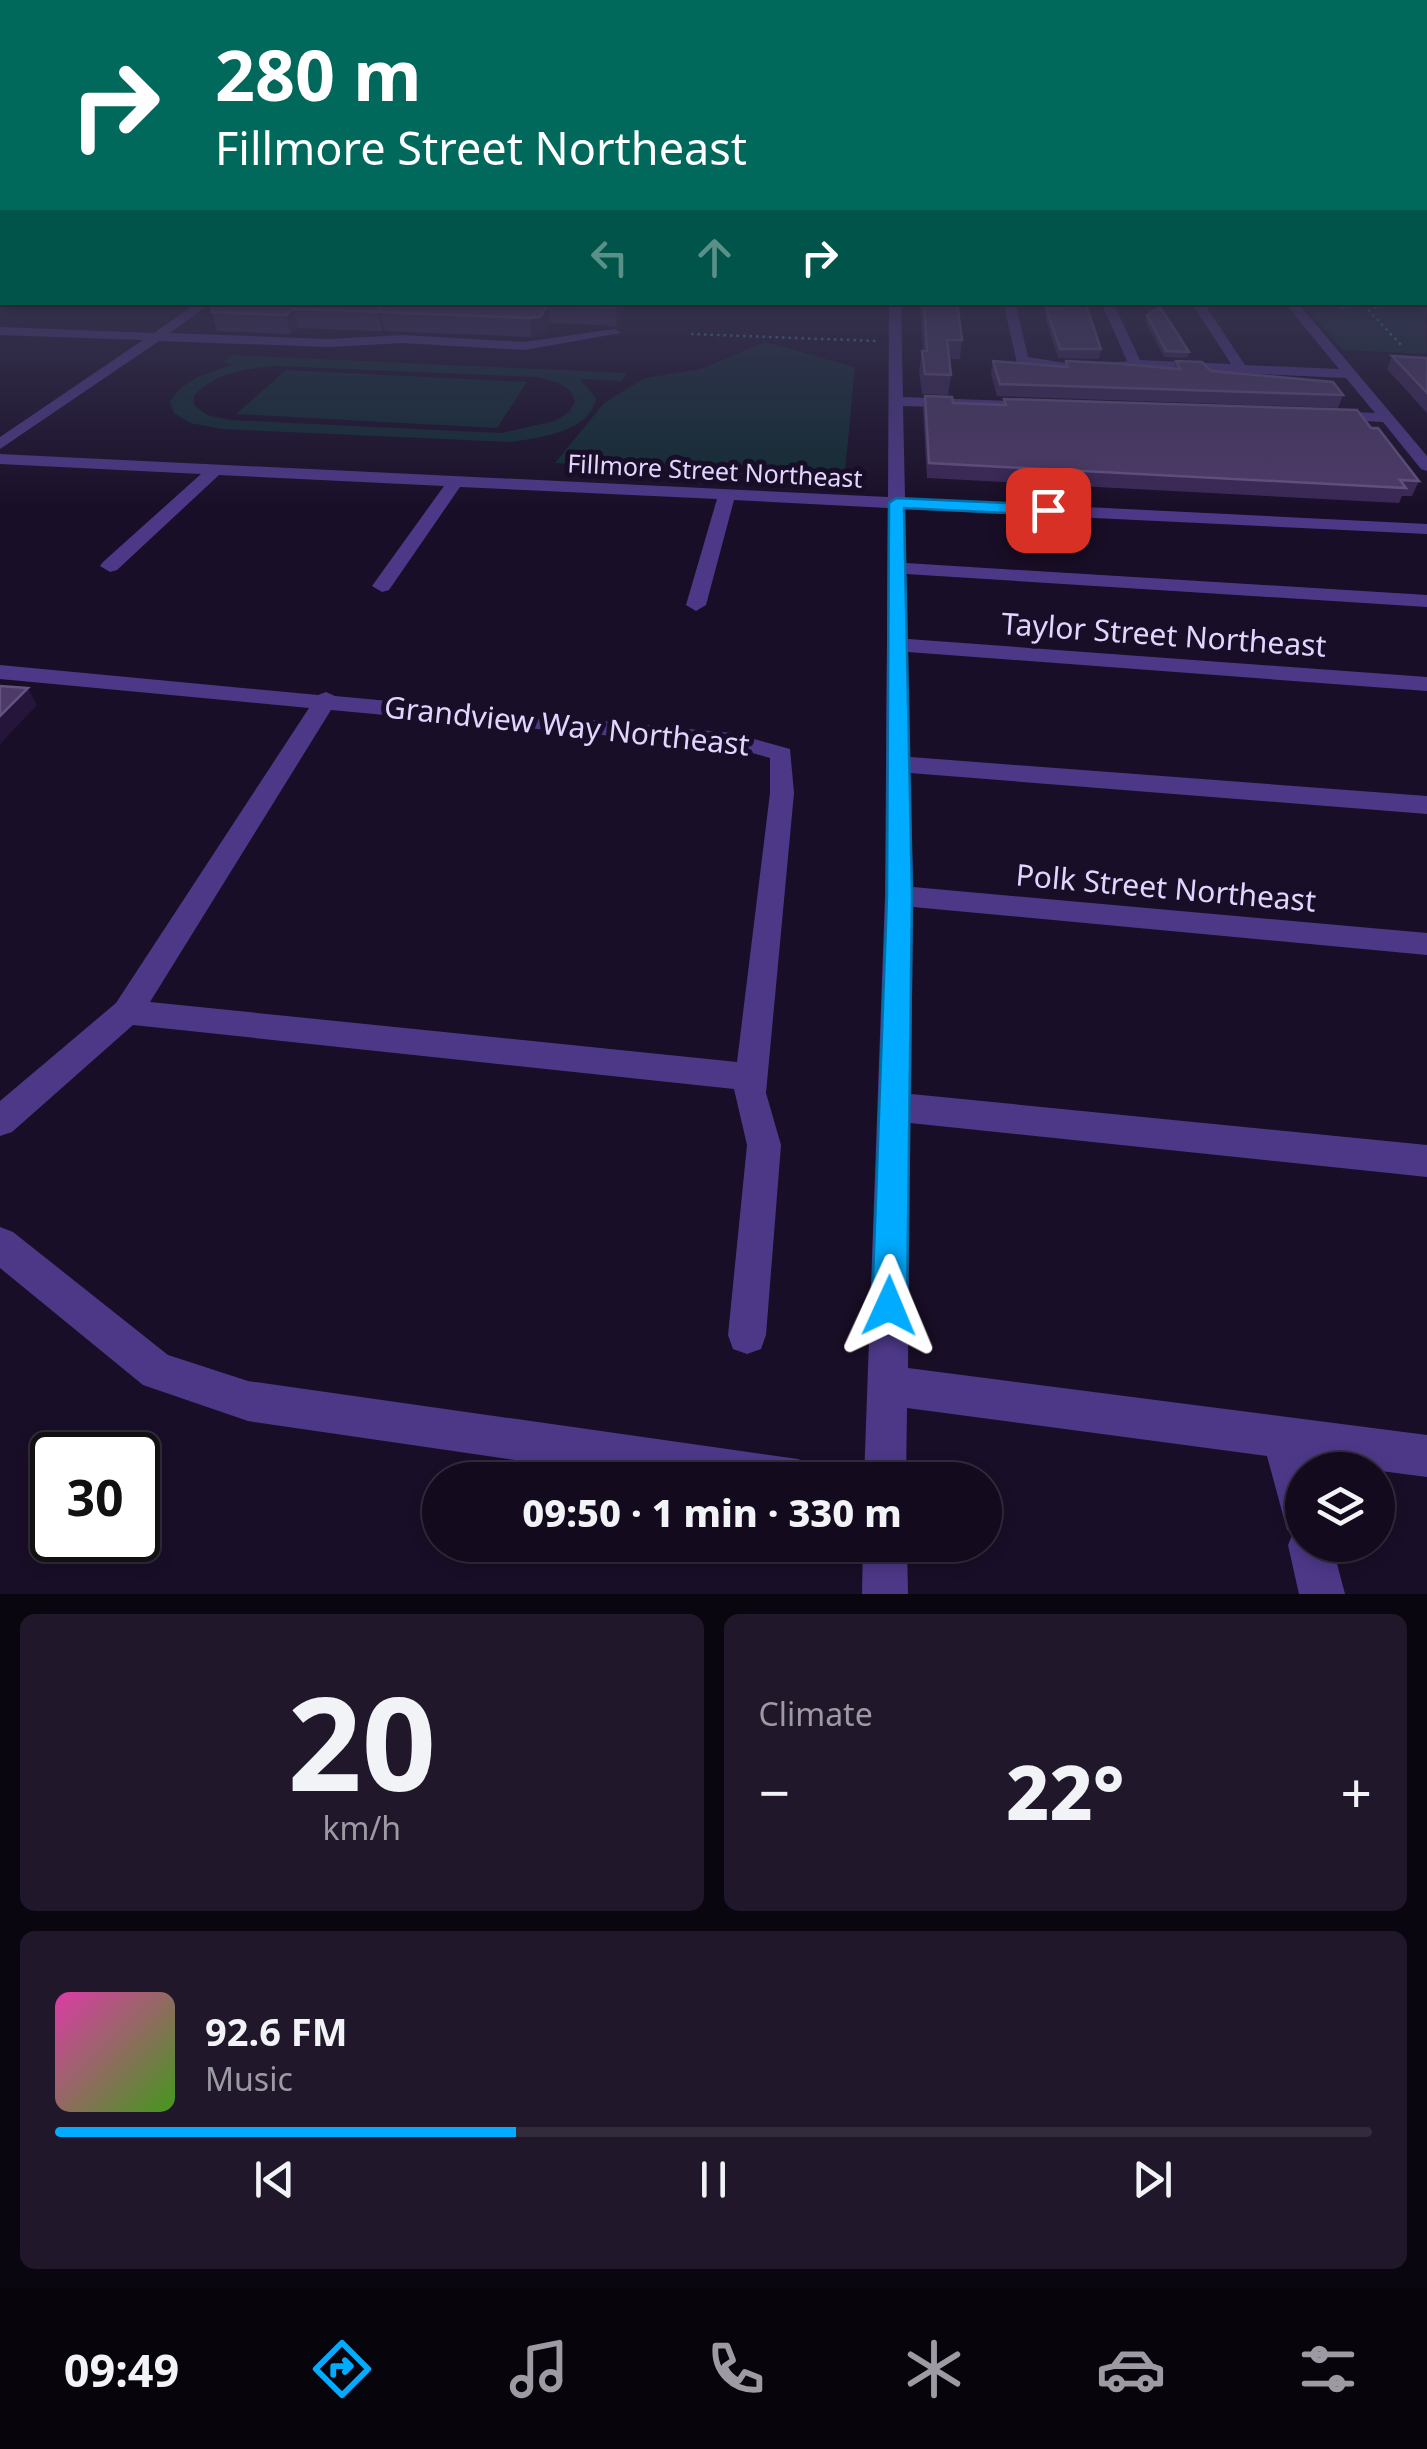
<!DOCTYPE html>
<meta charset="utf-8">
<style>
:root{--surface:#130a1d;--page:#20182a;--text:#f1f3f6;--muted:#9d9aa4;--line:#322b3b;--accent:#01abff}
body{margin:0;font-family:"Noto Sans",sans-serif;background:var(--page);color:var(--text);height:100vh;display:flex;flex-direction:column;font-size:38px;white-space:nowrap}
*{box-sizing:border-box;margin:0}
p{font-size:32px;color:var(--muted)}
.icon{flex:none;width:55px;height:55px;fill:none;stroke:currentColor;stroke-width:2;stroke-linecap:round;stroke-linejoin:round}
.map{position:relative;height:1594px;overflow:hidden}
.sheet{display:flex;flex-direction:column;gap:20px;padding:20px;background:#0a0610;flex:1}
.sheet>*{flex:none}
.banner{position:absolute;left:0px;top:0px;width:1428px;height:305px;box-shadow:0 5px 15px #0003,0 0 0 2px var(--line);background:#00695c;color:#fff;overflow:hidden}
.buttons{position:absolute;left:1285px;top:1452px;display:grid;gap:20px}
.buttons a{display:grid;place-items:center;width:110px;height:110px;border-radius:50%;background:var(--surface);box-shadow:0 5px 15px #0003,0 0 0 2px var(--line);font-size:50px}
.speed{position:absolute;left:30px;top:1432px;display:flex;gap:20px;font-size:50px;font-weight:700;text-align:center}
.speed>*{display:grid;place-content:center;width:130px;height:130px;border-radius:50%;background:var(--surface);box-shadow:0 5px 15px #0003,0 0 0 2px var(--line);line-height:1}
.speed .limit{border:5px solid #111;border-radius:15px;background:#fff;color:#111}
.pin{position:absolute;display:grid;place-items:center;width:85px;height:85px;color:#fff;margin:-42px;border-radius:20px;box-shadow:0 5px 15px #0006}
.me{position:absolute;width:110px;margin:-55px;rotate:1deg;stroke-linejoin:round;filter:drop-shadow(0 0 8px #0008)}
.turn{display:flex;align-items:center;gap:35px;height:210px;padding:0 50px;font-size:45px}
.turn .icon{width:130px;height:130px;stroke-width:2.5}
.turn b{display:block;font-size:70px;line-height:85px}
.lanes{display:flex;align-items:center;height:95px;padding:0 50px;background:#0003;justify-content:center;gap:50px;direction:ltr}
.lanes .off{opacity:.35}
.big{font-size:75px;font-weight:800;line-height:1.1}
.sheet .widget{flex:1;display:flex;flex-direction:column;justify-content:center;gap:15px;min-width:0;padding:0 35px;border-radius:15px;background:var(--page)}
.sheet .dial{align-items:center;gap:0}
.dial b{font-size:130px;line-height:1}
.song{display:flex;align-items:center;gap:30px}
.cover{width:120px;height:120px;border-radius:15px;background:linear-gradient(135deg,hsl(320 70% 55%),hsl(100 70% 35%))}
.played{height:10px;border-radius:5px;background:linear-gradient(90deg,var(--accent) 35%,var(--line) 35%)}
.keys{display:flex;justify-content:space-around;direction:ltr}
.heat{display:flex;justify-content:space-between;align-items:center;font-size:55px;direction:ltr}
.sheet .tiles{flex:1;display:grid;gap:20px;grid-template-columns:1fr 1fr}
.widget:last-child{grid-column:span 2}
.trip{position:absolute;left:422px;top:1462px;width:580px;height:100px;border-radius:50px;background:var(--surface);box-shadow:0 5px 15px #0003,0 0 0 2px var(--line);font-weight:800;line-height:100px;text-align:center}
.menu{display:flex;height:160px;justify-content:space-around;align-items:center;background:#08040c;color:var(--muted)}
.menu .icon{width:70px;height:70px}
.menu .selected{color:var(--accent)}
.menu b{font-size:45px;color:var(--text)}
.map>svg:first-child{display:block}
</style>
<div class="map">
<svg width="1427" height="1594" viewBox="0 0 1427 1594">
<rect width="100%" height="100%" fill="#190e27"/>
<path fill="#112b32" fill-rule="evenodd" d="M1425,287L1427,354L1343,350L1301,303L1425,302Z
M765,342L855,367L845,471L822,479L555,463L604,403L645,378L701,369Z
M233,355L627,373L622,381L580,379L596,398C591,432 538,438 511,442L223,429L190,423L174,413L170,402C182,379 210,372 233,365L223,362ZM276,366L536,377C552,380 571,384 575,402L569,412L555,421L501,433L230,420L207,415L194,405V396C214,373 247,368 276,366Z
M286,370L527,382L497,428L236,414Z"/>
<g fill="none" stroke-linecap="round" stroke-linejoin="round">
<path stroke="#2ba4bd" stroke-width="2.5" stroke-dasharray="2.5 4" stroke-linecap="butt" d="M1374,302L1377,307L1369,311L1403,347
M691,334L877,341"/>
<path fill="#4d3888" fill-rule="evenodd" d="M198,302H213L170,333L329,339L403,335L524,342L615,329L621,333L524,350L403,343L329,347L159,341L0,449V437L143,340L0,335V327L154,333Z
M889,302H901L903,397L1038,402L1045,406L1038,410L903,406L905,498L1427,524V534L905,509L906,563L1427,595V607L906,574L908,639L1427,677V691L908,652L910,757L1427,796V814L910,773L913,887L1427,933V955L913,907L911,1094L1427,1145V1177L910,1123L908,1368L1427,1435V1477L1311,1462L1313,1470H1302V1545H1332L1345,1594H1299L1288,1545L1293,1533L1287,1530L1267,1456L907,1408L906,1480H864L885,896L888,508L734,500L706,605L696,611L686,605L717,499L460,487L389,590L382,592L372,586L444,486L219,475L117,570L110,572L100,566L103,562L201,474L0,464V454L888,497Z
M1003,302H1015L1028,357L1066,363V369L1017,363Z
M1101,302H1113L1140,360L1231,364L1191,302H1203L1245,365L1339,369L1284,302H1297L1427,456V471L1421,469L1383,422L1327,419L1324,416L1332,411L1375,413L1346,378L1135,368L1096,371V365L1127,361Z
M1336,303L1360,302L1361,304L1340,310Z
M0,665L318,695L326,692L335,696L732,733L790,749L794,793L766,1093L781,1145L766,1335L761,1349L747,1354L733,1349L728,1335L747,1145L734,1089L133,1025L12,1132L0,1136V1101L116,1003L309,708L0,679ZM331,710L731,747L770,758V793L737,1062L150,1002Z
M0,1227L13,1232L168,1355L248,1381L798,1459L813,1465L819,1480H651L248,1421L143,1385L0,1268Z
M863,1545H907L908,1594H862Z"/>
</g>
<path fill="#3b2756" d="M213,302H628L616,326L550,323L542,336L532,337L385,331L384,328L382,331L298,328L291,334L217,331L212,312Z
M920,302H957L962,340L960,359H949L951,375L948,395L922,394L919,370L922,351H923Z
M1053,302H1085L1101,349L1099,359L1058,358L1045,317L1046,308H1055Z
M1147,315L1189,352L1187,358L1164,357L1145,321Z
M1392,356L1427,358V413L1387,369Z
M993,361L1065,366L1066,361L1174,368L1176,361L1211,371L1343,395L1338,408L997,396L991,373Z
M925,396L953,403L1003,405L1004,399L1371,428L1419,481L1412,496H1402L1399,503L927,478L923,410Z"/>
<path fill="#26153b" d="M387,302H407L381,312L384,328L382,331L378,312Z
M618,302H628L616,326L615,307Z
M548,305L550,323L542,336L532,337L530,318Z
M293,309L298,328L291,334L286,315Z
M28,688L37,705L0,744V716Z"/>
<path fill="#4d3a68" stroke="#645280" stroke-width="2.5" d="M213,302H387L378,312L293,309L286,315L212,312Z
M399,302H618L615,307L548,305L540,317L530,318L381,312Z
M924,302H957L962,340H947L951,375L925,374L922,351H927Z
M1058,302H1085L1101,349H1060L1046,308L1060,309Z
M1160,307L1189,352L1166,351L1147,315Z
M1392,356L1427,358V393Z
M993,361L1067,367L1066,361L1109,363L1180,369L1176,361L1202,362L1211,371L1333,382L1343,395L1000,384Z
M925,396L952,397L953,403L1006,405L1004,399L1357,410L1371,428H1378L1419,481L1400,480L1406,488L929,463Z
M0,686L28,688L0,716Z"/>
<linearGradient id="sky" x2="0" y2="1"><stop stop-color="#0e0815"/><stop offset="0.56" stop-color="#383652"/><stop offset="1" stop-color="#383652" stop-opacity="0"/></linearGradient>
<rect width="1427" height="510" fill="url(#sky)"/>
<path fill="#01abff" stroke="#016fa6" stroke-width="2.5" d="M896,498L1048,505L1056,510L1048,515L904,508L912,896L907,1306L902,1318L889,1323L877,1318L872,1306L887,896L889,503Z"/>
<g text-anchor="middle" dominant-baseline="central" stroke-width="10" stroke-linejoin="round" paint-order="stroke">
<g font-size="25" fill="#e3d5ff" stroke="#190e27">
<text transform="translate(715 470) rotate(3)">Fillmore Street Northeast</text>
</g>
<g font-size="30" fill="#e3d5ff" stroke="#190e27">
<text transform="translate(1164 634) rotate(4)">Taylor Street Northeast</text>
<text transform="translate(567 725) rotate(6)">Grandview Way Northeast</text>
<text transform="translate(1166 887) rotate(5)">Polk Street Northeast</text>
</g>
</g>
</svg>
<div class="buttons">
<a><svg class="icon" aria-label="layers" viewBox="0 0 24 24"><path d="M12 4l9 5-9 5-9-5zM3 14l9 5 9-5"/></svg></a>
</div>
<div class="speed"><div class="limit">30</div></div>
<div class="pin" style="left:1048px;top:510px;background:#d93025"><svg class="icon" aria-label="arrive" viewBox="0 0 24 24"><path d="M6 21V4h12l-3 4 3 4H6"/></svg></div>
<svg class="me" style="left:889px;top:1306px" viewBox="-20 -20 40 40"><path d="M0-17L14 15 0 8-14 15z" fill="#01abff" stroke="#fff" stroke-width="4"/></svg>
<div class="trip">09:50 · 1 min · 330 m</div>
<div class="banner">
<div class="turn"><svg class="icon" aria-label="right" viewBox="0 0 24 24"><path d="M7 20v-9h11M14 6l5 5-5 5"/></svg><div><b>280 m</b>Fillmore Street Northeast</div></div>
<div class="lanes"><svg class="icon off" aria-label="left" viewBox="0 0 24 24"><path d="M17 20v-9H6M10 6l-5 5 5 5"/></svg><svg class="icon off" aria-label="ahead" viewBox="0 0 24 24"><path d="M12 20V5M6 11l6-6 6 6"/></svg><svg class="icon" aria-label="right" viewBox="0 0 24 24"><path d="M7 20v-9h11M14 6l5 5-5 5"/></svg></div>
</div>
</div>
<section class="sheet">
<div class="tiles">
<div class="widget dial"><b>20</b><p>km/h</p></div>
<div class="widget"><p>Climate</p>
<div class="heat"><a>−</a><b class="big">22°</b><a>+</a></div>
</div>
<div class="widget">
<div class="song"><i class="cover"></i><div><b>92.6 FM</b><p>Music</p></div></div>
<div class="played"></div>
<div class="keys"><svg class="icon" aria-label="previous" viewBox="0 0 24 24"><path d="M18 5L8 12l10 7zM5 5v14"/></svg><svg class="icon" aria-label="pause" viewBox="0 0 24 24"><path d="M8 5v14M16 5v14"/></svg><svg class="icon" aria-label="next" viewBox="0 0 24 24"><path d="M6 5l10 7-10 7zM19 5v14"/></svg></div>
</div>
</div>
</section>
<nav class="menu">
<b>09:49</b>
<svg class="icon selected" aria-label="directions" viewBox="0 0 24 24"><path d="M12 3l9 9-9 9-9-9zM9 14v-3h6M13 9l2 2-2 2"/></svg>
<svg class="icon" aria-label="music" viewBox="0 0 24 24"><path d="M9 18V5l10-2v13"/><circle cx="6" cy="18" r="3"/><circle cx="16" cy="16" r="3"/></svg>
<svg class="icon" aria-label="phone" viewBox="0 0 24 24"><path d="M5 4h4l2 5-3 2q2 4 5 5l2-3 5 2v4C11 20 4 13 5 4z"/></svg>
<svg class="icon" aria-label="climate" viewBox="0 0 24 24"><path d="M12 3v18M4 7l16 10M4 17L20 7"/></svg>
<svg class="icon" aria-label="car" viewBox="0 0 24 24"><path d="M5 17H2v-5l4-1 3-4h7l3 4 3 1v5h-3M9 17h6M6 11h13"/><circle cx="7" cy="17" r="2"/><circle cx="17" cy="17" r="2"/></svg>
<svg class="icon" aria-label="filters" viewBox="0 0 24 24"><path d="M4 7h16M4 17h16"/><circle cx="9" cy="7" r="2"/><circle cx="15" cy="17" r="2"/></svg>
</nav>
